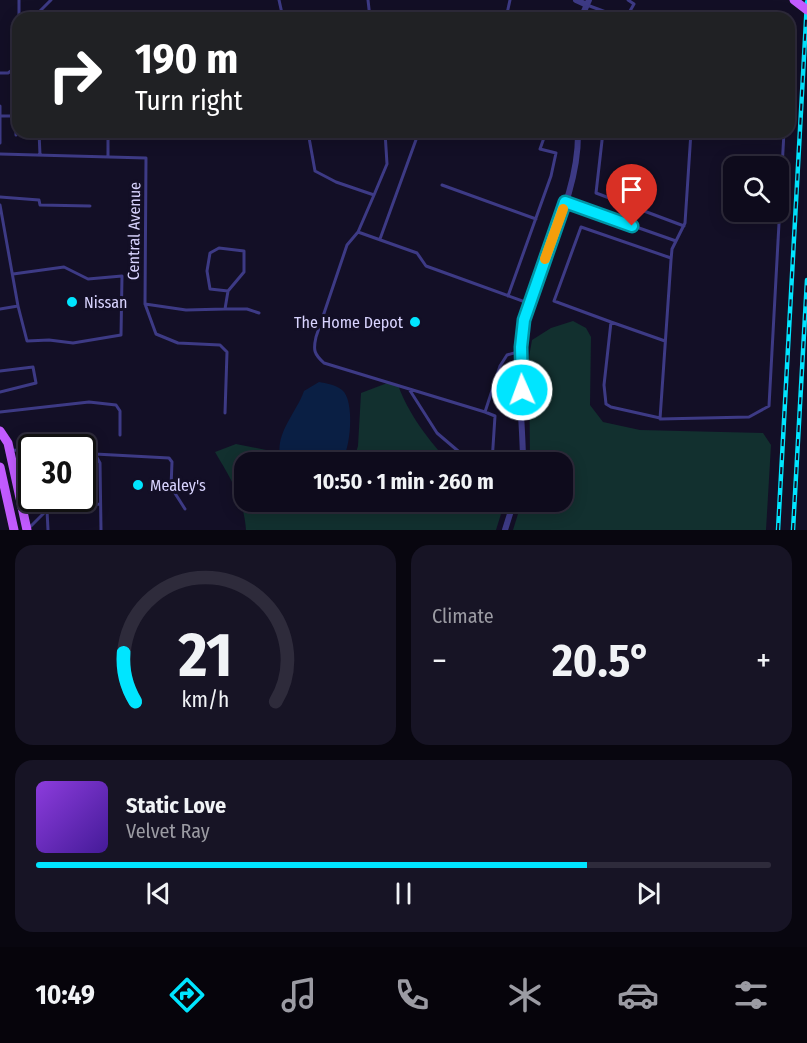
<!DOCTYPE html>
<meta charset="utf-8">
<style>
:root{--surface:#0e0b1c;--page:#171425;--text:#f1f3f6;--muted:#9b9ba3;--line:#2e2b3b;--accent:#00e5ff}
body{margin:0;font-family:"Fira Sans Condensed",sans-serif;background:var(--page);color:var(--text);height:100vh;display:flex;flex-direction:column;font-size:22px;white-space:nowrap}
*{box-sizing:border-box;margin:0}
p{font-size:20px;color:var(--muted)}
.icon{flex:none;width:33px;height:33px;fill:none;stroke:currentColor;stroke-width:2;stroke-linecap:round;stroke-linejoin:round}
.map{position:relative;height:530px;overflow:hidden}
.side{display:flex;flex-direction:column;gap:15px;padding:15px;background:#08060f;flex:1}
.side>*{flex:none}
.guide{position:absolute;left:12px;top:12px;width:783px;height:126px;border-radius:18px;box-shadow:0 3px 15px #0003,0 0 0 2px var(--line);background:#202124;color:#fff;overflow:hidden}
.tools{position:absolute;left:723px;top:156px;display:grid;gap:12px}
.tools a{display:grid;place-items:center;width:66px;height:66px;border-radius:12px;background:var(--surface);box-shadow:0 3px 15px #0003,0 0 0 2px var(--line);font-size:30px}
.speed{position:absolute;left:18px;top:434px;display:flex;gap:12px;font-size:30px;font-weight:700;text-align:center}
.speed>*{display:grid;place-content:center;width:78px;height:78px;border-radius:50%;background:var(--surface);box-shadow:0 3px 15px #0003,0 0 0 2px var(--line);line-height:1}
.speed .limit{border:3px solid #111;border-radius:9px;background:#fff;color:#111}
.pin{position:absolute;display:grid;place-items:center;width:51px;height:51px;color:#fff;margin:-62px -26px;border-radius:50% 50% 50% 0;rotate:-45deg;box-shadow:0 0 6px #0007}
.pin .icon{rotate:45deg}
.me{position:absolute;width:66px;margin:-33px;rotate:358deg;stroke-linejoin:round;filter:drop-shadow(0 0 4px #0008)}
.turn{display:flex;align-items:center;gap:21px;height:126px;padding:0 24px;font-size:27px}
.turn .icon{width:78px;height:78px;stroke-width:2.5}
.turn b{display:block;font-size:42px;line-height:51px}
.big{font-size:45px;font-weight:700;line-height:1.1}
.side .widget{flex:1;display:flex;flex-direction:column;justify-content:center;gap:9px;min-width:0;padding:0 21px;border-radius:18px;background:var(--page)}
.side .dial{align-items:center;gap:0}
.dial svg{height:156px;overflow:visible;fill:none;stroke:var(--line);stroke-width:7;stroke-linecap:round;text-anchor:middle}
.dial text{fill:var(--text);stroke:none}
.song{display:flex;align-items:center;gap:18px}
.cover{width:72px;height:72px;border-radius:9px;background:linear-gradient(135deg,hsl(270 70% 55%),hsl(260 70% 35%))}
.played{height:6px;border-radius:3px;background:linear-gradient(90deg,var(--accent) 75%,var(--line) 75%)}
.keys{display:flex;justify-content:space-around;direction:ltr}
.heat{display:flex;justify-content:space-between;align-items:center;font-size:33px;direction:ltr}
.side .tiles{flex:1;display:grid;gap:15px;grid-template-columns:1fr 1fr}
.widget:last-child{grid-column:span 2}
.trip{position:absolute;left:234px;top:452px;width:339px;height:60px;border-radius:18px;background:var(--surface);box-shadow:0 3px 15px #0003,0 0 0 2px var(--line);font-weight:700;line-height:60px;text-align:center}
.dock{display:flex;height:96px;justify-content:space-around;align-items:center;background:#06040b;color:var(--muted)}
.dock .icon{width:42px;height:42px}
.dock .on{color:var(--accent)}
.dock b{font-size:27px;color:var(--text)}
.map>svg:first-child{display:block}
</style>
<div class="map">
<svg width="807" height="530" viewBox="0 0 807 530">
<rect width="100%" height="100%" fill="#130f26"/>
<path fill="#12302f" d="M573,321L586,328L591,337L590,405L603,422L640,430L763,433L771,445L766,530H513L522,501H562V462H530L529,357L532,340L551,328Z
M390,382L398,385C408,413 429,441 449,462H353L358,446L361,393Z
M236,444L271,451L272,462H244V501H505L496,530H246C244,500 230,477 215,452Z"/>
<path fill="#0a1f44" d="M319,382C326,383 336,385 342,390C355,400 351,450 341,462H283C270,439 297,412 304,391Z"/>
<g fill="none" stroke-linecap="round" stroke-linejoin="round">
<path stroke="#3d3a85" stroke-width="3" d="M279,0L283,18
M368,0L370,18
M587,5L622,18
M19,18V0
M33,18L51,0
M506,18L510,0
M626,18L634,4L628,0
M0,73H8L15,68L18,55
M0,116H16V135
M39,132L40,155
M308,132L315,171L336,182L374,195L358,232L347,245L316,337C313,350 314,354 324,363L485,412L500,366L507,355L521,351
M603,132L596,193L684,226
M691,132L685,223L672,249L671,260L660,419L749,417L769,406L784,132
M386,137L578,135
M0,143V106
M0,154L146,158L145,304L156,334L178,343L220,345L227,352L225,413
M108,157V132
M442,185L536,219
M374,195L387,164L385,132
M0,197L39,200L40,205L90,206
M565,202L676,241
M0,205L18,306
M358,232L417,253L426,266L528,303
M380,239L417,137
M508,296L551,176L556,153L540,149L545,135
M145,304L186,310L225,309L228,291L244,272V251L219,248L210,253L207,271L210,289L228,291
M0,309L18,306L27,341L49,340L73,343L121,335L122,276L88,279L64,267L13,274
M225,309H247L259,313
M611,322L665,341
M0,371L33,367L36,383L0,392
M409,389L437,433L471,462
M0,412L89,402L116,405L120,411V435
M485,412L495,416L492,462
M660,418L611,407L606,404L604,385L611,322L554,301L581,227L671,258
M11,450L32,451
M82,453L95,454L100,463L101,530
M95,454L169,458L172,462L171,487L185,509
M24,502L47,510L29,528
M48,530L47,510L100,504"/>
<path stroke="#3d3a85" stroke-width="6" d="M576,0L587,5
M581,18L589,0
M494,455L523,456
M523,462C523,419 514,361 524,320C539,257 579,199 578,132
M505,530L514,501"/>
<path stroke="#c25bff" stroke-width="9" d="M0,431L8,443L27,530
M0,467L14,530"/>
<g stroke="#00e5ff" stroke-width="4.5">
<path id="rail" d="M778,530L807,2
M793,530L807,280"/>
</g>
<use href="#rail" stroke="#130f26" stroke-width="2" stroke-dasharray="7" stroke-linecap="butt"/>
<path stroke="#c25bff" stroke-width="9" d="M794,0L807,10"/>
</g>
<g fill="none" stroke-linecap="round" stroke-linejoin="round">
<g stroke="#0095a6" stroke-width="15">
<path id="route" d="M522,390L521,347L524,320L565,202L632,226"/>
</g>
<use href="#route" stroke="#00e5ff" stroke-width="10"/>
<path stroke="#f59e0b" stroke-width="10" d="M545,259L563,209"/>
</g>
<g fill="#00e5ff" stroke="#130f26" stroke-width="2">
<circle cx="72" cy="302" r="6"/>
<circle cx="415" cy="322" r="6"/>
<circle cx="138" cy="485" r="6"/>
</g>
<g text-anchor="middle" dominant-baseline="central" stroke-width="6" stroke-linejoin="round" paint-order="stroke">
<g font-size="16" fill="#d9d4ff" stroke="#130f26">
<text transform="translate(134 231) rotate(-89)">Central Avenue</text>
</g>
<g font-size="16" fill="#d9d4ff" stroke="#130f26" text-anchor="start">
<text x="84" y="302">Nissan</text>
<text x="403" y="322" text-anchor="end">The Home Depot</text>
<text x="150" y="485">Mealey's</text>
</g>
</g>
</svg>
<div class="tools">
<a><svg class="icon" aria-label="search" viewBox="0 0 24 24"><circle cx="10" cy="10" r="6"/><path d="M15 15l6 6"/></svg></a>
</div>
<div class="speed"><div class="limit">30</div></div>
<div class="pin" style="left:632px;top:226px;background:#d93025"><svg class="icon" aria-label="arrive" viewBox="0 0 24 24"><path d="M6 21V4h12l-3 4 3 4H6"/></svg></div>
<svg class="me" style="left:522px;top:390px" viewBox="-20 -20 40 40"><circle r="17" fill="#00e5ff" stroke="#fff" stroke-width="3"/><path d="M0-11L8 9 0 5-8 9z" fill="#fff"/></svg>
<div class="trip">10:50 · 1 min · 260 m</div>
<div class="guide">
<div class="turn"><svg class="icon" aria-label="right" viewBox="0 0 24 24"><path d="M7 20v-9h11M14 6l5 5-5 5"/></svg><div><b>190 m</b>Turn right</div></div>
</div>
</div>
<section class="side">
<div class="tiles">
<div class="widget dial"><svg viewBox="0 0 100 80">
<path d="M14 69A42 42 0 1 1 86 69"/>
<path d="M14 69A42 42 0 0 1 8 44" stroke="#00e5ff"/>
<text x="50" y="56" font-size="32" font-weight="700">21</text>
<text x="50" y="72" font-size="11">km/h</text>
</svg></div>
<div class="widget"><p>Climate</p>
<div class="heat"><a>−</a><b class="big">20.5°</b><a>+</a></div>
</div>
<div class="widget">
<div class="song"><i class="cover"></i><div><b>Static Love</b><p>Velvet Ray</p></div></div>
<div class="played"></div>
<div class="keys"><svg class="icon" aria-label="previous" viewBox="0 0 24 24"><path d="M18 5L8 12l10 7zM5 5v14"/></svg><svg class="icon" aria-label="pause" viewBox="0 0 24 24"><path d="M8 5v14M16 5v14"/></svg><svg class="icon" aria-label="next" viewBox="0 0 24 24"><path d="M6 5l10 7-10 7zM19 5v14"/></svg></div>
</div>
</div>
</section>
<nav class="dock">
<b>10:49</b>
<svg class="icon on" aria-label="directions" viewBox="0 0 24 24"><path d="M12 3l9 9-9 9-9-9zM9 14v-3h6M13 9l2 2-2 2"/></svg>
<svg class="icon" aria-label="music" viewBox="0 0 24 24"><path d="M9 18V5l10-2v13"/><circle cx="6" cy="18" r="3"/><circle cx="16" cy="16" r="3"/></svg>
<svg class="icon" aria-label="phone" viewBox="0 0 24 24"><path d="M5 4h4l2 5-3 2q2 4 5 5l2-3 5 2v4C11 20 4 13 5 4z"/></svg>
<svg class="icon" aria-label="climate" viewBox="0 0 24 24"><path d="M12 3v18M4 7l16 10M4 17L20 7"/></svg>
<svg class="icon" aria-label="car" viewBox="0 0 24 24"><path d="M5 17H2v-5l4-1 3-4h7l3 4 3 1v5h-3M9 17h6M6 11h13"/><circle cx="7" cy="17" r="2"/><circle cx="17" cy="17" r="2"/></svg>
<svg class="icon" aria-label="filters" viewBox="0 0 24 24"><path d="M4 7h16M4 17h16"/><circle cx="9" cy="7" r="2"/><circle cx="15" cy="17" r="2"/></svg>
</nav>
